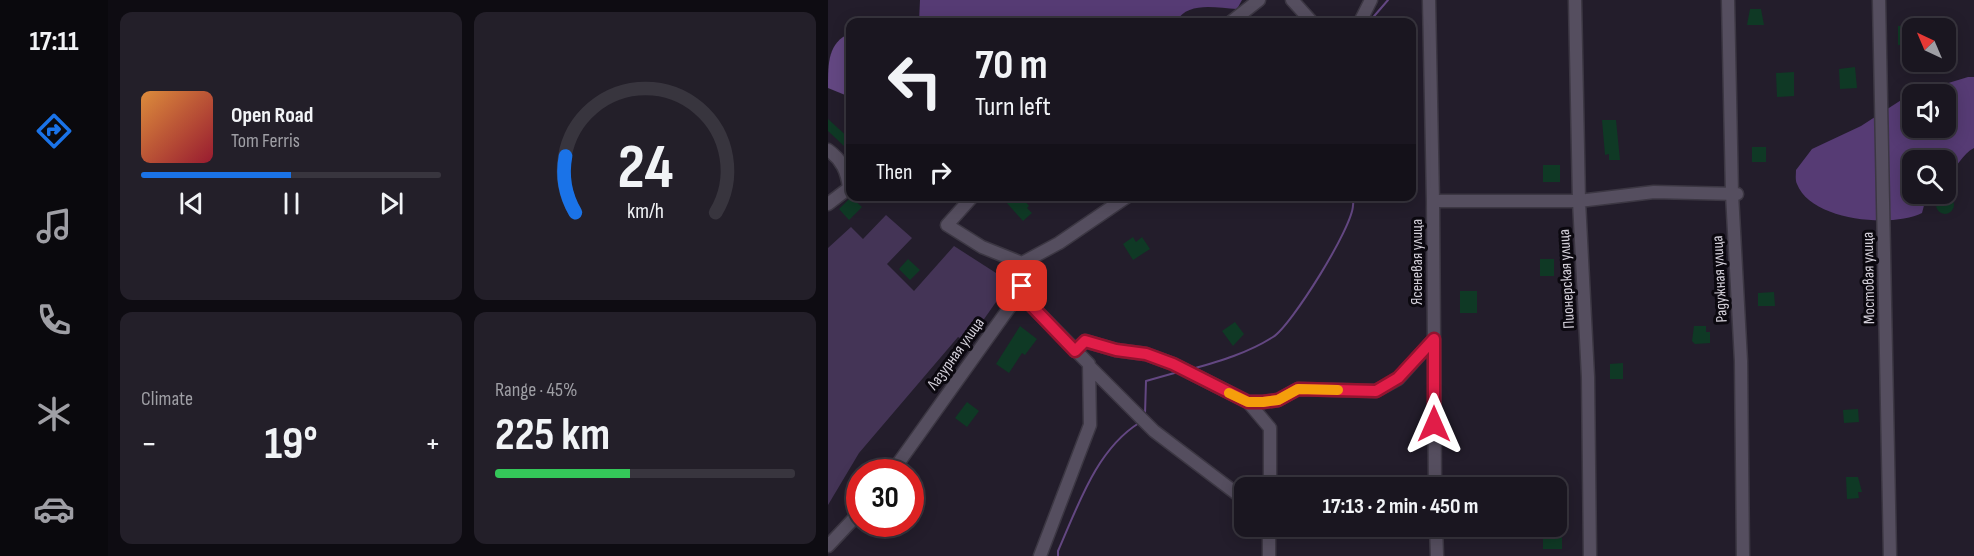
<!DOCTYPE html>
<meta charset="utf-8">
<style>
:root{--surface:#1a1620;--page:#231f29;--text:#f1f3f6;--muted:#9f9fa5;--line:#38353e;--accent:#1a73e8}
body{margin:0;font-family:"Sofia Sans Condensed",sans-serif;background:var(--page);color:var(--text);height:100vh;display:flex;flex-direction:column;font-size:22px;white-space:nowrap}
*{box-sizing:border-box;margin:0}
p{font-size:20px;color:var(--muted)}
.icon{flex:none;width:33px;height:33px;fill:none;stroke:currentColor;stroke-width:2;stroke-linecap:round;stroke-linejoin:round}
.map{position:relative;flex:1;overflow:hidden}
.panel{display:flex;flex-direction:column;gap:12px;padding:12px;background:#0e0c12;width:720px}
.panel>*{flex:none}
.guide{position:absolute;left:18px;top:18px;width:570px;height:183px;border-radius:12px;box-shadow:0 3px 15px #0003,0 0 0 2px var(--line);background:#1a1620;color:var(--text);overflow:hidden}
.needle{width:39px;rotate:316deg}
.buttons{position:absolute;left:1074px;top:18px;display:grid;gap:12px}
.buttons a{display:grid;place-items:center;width:54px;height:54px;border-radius:12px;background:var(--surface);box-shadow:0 3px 15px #0003,0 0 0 2px var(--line);font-size:30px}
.speed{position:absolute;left:18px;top:459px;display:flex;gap:12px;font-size:30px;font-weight:700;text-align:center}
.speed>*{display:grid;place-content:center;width:78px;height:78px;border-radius:50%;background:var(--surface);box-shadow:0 3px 15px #0003,0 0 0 2px var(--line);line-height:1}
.speed .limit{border:9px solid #d22;background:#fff;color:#111}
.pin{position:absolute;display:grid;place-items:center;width:51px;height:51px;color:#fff;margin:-26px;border-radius:12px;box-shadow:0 3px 9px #0006}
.me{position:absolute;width:66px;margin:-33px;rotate:0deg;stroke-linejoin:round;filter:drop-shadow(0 0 4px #0008)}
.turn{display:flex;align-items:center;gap:21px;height:126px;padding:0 30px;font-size:27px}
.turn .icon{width:78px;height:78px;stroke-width:2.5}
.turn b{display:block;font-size:42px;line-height:51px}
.then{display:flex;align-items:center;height:57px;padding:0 30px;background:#0003;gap:12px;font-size:22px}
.big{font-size:45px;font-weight:700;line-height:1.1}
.panel .tile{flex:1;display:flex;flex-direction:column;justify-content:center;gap:9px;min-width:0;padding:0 21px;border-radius:12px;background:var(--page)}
.panel .dial{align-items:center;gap:0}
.dial svg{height:156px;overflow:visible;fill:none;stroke:var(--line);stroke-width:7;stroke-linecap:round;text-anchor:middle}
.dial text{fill:var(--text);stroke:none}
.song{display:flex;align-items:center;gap:18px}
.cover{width:72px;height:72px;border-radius:9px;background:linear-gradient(135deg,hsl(30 70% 55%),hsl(350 70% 35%))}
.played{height:6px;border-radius:3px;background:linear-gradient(90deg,var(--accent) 50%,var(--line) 50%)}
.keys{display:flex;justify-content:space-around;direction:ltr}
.heat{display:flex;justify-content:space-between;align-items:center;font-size:33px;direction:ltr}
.charge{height:9px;border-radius:4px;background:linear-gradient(90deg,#34c759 45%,var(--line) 0)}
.panel .tiles{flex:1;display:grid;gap:12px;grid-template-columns:repeat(2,1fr)}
.trip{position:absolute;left:406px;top:477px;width:333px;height:60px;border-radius:12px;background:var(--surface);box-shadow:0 3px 15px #0003,0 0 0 2px var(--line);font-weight:700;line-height:60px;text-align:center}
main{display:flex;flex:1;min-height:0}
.tab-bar{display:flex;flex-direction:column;width:108px;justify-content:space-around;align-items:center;background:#0a090d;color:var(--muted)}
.tab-bar .icon{width:42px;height:42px}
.tab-bar .active{color:var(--accent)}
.tab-bar b{font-size:27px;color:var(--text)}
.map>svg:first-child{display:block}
</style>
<main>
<nav class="tab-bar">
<b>17:11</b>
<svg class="icon active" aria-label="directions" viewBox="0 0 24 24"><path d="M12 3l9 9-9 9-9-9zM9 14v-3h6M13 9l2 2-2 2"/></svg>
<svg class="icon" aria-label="music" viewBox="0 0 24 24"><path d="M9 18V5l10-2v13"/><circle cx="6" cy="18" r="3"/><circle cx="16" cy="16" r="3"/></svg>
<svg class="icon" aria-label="phone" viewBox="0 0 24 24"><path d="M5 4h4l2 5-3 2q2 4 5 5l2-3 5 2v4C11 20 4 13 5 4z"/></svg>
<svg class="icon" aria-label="climate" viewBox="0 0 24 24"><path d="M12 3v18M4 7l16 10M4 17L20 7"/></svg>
<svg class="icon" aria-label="car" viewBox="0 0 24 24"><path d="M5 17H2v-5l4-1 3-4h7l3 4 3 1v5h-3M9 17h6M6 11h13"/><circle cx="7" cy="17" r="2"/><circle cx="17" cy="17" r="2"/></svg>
</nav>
<section class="panel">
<div class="tiles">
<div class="tile">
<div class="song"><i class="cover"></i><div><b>Open Road</b><p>Tom Ferris</p></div></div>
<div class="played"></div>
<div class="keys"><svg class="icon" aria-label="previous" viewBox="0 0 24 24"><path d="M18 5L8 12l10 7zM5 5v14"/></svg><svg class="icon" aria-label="pause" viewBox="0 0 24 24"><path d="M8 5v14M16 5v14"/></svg><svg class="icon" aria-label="next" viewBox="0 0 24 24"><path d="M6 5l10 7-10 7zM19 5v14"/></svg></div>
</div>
<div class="tile dial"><svg viewBox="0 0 100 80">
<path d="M14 69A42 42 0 1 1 86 69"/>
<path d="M14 69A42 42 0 0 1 9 40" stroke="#1a73e8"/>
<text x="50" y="56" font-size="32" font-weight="700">24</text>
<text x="50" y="72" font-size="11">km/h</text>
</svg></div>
<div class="tile"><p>Climate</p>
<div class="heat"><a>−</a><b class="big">19°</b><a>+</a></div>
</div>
<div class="tile"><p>Range · 45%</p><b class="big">225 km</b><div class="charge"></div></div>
</div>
</section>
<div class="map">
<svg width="1146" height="556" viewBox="0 0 1146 556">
<rect width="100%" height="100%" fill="#231d2b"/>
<path fill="#443456" d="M58,215L84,238L59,264L86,291L126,246L182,282L140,342L130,337L31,453L0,505V248L23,227L35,239Z"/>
<path fill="#563b74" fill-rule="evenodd" d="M92,0H414L409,9C387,8 360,1 348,22H91Z
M1140,77H1146V148C1134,154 1130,168 1118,174V160H1084V194H1099L1094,213C1064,228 983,221 969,184C967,180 968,174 968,170L984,149L1033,126L1081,95ZM1084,94H1118V128H1084Z"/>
<path fill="#634782" d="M22,33V97L0,88C0,62 0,43 22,33Z"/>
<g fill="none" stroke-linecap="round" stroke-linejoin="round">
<path stroke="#634782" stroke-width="2" d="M541,22L560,0
M364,369C392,361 420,353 445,337C463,326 525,227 525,205C526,202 524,199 523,196
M317,414L318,381L350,372
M230,556V551C250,506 268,450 311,423"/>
</g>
<path fill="#0f3925" d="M922,9H933L936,25H919Z
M1070,26H1084V44L1070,45Z
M1027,67L1029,88L1012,89L1011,69Z
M966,72V96L949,97L948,73Z
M0,119L22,139L16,146L0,131Z
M774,120H788L792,160H781V154L777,155Z
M924,147H938V162H924Z
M715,165H732V182H715Z
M1108 205a9 9 0 1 1 18 0a9 9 0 1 1-18 0Z
M185,196H193L201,206L199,208L204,213L195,221L178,202Z
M23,197L34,207L21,220L11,209Z
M305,237L308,242L314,237L322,249L305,260L295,244Z
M80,259L92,270L82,280L71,269Z
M712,259H726V276H712Z
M632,291H649V313H632Z
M946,292L947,306H930V293Z
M407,322L416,334L405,346L394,331Z
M192,326L209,339L197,355L194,353L181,373L168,364Z
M866,326H878V332H882V343L867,344L864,341Z
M795,363V379H782V364Z
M139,402L151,411L139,427L127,418Z
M1030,409L1031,422L1016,423L1015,410Z
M1018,477H1030L1034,492H1030L1031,498L1019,499Z
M715,532H734V549H715Z"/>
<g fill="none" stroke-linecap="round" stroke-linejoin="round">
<g stroke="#3c3743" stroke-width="15">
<path id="minor" d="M464,0L484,22
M601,0L605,201L607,488
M747,0L751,201L760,377L762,556
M900,0L904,194L913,361L915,556
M1051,0L1062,556
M403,22L431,0
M532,22L543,0
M0,150C14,160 19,171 21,188L0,204
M145,196L119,225L154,247L194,263
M605,201H751L826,192L909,194
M194,286L199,301L261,364L262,425L212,556
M247,351L257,341L288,350L318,354L345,364L420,402H435L450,400L470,389L548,391L570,379L606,339
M261,366L326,431L417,500
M420,402L442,428V488
M64,472L186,301L194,286V263L231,243L300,196
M608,526L609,556
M0,546L32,512
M441,556V526"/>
</g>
<use href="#minor" stroke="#554e5f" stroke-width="12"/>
</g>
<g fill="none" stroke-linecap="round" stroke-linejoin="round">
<g stroke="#92132f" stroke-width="15">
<path id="route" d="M194,286L199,301L247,351L257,341L288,350L318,354L345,364L420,402H435L450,400L470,389L548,391L570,378L606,339V424"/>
</g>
<use href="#route" stroke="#e11d48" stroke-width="10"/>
<path stroke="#f59e0b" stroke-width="10" d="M401,393L420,402H435L450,400L470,389L510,390"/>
</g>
<g text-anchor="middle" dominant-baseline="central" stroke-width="6" stroke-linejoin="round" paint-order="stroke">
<g font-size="16" fill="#d3cfd9" stroke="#0b080f">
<text transform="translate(589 262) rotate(-90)">Ясеневая улица</text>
<text transform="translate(1041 278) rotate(-91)">Мостовая улица</text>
<text transform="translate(739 279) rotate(-93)">Пионерская улица</text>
<text transform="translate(892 279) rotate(-93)">Радужная улица</text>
<text transform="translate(128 354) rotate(-54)">Лазурная улица</text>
</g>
</g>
</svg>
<div class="buttons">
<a><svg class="needle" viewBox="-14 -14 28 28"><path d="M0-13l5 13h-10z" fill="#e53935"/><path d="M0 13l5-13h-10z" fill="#9f9fa5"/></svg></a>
<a><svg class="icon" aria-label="sound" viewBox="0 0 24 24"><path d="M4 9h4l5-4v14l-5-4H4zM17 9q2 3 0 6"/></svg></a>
<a><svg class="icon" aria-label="search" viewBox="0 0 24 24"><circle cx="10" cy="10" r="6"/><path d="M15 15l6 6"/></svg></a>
</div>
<div class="speed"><div class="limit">30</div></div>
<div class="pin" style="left:194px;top:286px;background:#d93025"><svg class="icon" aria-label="arrive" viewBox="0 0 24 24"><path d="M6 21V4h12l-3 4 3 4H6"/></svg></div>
<svg class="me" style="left:606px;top:424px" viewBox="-20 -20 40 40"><path d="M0-17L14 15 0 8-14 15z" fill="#e11d48" stroke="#fff" stroke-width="4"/></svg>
<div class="trip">17:13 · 2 min · 450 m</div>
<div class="guide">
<div class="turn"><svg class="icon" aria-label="left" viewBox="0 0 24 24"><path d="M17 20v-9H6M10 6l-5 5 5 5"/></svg><div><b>70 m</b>Turn left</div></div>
<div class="then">Then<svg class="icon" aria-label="right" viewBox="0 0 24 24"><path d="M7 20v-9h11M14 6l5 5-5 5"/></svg></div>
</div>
</div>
</main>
